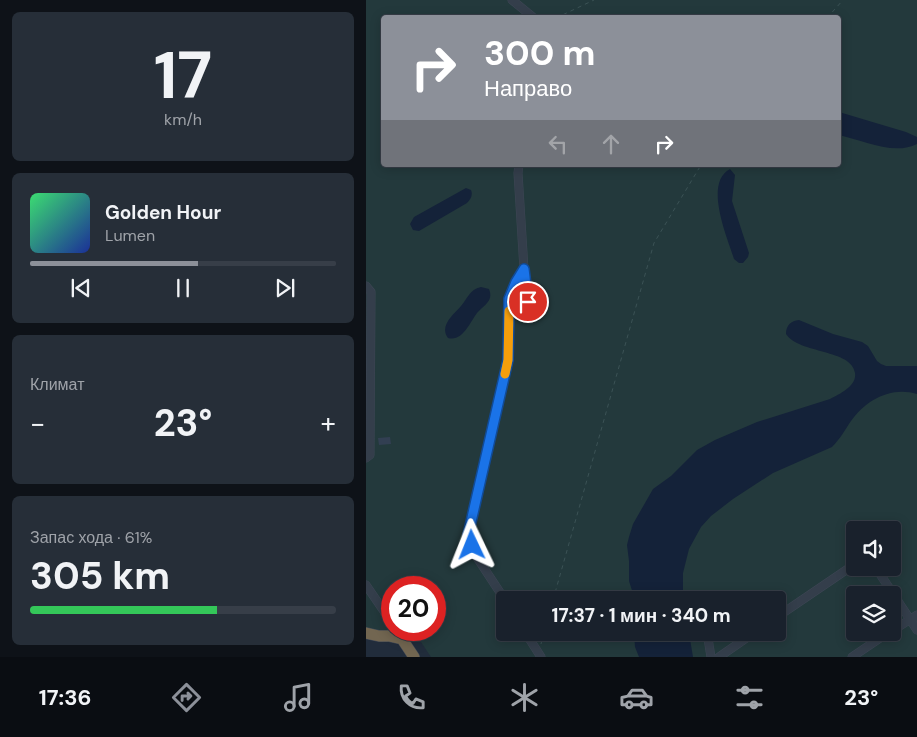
<!DOCTYPE html>
<html lang="ru">
<meta charset="utf-8">
<style>
:root{--surface:#19212c;--page:#262e38;--text:#f1f3f6;--muted:#9fa3a9;--line:#373e48;--accent:#8c9099}
body{margin:0;font-family:"DM Sans",sans-serif;background:var(--page);color:var(--text);height:100vh;display:flex;flex-direction:column;font-size:19px;white-space:nowrap}
*{box-sizing:border-box;margin:0}
p{font-size:16px;color:var(--muted)}
.icon{flex:none;width:28px;height:28px;fill:none;stroke:currentColor;stroke-width:2;stroke-linecap:round;stroke-linejoin:round}
.map{position:relative;flex:1;overflow:hidden}
.drawer{display:flex;flex-direction:column;gap:12px;padding:12px;background:#0e1218;width:366px}
.drawer>*{flex:none}
.guide{position:absolute;left:15px;top:15px;width:460px;height:152px;border-radius:5px;box-shadow:0 2px 12px #0003,0 0 0 1px var(--line);background:#8c9099;color:#fff;overflow:hidden}
.fabs{position:absolute;left:480px;top:521px;display:grid;gap:10px}
.fabs a{display:grid;place-items:center;width:55px;height:55px;border-radius:5px;background:var(--surface);box-shadow:0 2px 12px #0003,0 0 0 1px var(--line);font-size:25px}
.speed{position:absolute;left:15px;top:576px;display:flex;gap:10px;font-size:25px;font-weight:700;text-align:center}
.speed>*{display:grid;place-content:center;width:65px;height:65px;border-radius:50%;background:var(--surface);box-shadow:0 2px 12px #0003,0 0 0 1px var(--line);line-height:1}
.speed .limit{border:8px solid #d22;background:#fff;color:#111}
.pin{position:absolute;display:grid;place-items:center;width:42px;height:42px;color:#fff;margin:-21px;border:2px solid #fff;border-radius:50%;box-shadow:0 1px 5px #0007}
.me{position:absolute;width:55px;margin:-28px;rotate:358deg;stroke-linejoin:round;filter:drop-shadow(0 0 4px #0008)}
.turn{display:flex;align-items:center;gap:18px;height:105px;padding:0 20px;font-size:22px}
.turn .icon{width:65px;height:65px;stroke-width:2.5}
.turn b{display:block;font-size:35px;line-height:42px}
.lanes{display:flex;align-items:center;height:48px;padding:0 20px;background:#0003;justify-content:center;gap:25px;direction:ltr}
.lanes .off{opacity:.35}
.big{font-size:38px;font-weight:700;line-height:1.1}
.drawer .card{flex:1;display:flex;flex-direction:column;justify-content:center;gap:8px;min-width:0;padding:0 18px;border-radius:8px;background:var(--page)}
.drawer .dial{align-items:center;gap:0}
.dial b{font-size:65px;line-height:1}
.song{display:flex;align-items:center;gap:15px}
.cover{width:60px;height:60px;border-radius:8px;background:linear-gradient(135deg,hsl(140 70% 55%),hsl(230 70% 35%))}
.played{height:5px;border-radius:2px;background:linear-gradient(90deg,var(--accent) 55%,var(--line) 55%)}
.keys{display:flex;justify-content:space-around;direction:ltr}
.heat{display:flex;justify-content:space-between;align-items:center;font-size:28px;direction:ltr}
.charge{height:8px;border-radius:4px;background:linear-gradient(90deg,#34c759 61%,var(--line) 0)}
.trip{position:absolute;left:130px;top:591px;width:290px;height:50px;border-radius:5px;background:var(--surface);box-shadow:0 2px 12px #0003,0 0 0 1px var(--line);font-weight:700;line-height:50px;text-align:center}
.menu{display:flex;height:80px;justify-content:space-around;align-items:center;background:#0a0d12;color:var(--muted)}
.menu .icon{width:35px;height:35px}
.menu .selected{color:var(--accent)}
.menu b{font-size:22px;color:var(--text)}
main{display:flex;flex:1;min-height:0}
.map>svg:first-child{display:block}
</style>
<main>
<section class="drawer">
<div class="card dial"><b>17</b><p>km/h</p></div>
<div class="card">
<div class="song"><i class="cover"></i><div><b>Golden Hour</b><p>Lumen</p></div></div>
<div class="played"></div>
<div class="keys"><svg class="icon" aria-label="previous" viewBox="0 0 24 24"><path d="M18 5L8 12l10 7zM5 5v14"/></svg><svg class="icon" aria-label="pause" viewBox="0 0 24 24"><path d="M8 5v14M16 5v14"/></svg><svg class="icon" aria-label="next" viewBox="0 0 24 24"><path d="M6 5l10 7-10 7zM19 5v14"/></svg></div>
</div>
<div class="card"><p>Климат</p>
<div class="heat"><a>−</a><b class="big">23°</b><a>+</a></div>
</div>
<div class="card"><p>Запас хода · 61%</p><b class="big">305 km</b><div class="charge"></div></div>
</section>
<div class="map">
<svg width="551" height="657" viewBox="0 0 551 657">
<rect width="100%" height="100%" fill="#212c3b"/>
<path fill="#23393c" fill-rule="evenodd" d="M0,0H551V657H65L47,630H69V588H26V597L23,594L15,599L26,617V630H34L33,632L0,630ZM18,18H472V165H18ZM489,530H526V568H489ZM489,595H526V632H489ZM139,600H411V632H139Z"/>
<path fill="#142239" d="M473,112L540,132L551,137V144C528,156 496,140 473,135Z
M364,169L369,175L366,201L383,253L382,257L377,263H373L368,259C362,239 337,183 364,169Z
M100,188L105,190C107,195 105,199 101,203L53,231L47,230L44,224L48,217Z
M115,287L123,289C128,301 118,305 111,313C104,322 97,342 82,338C73,326 87,315 95,306C102,298 103,290 115,287Z
M433,320L467,334L496,342L502,346L511,361L515,364L520,366H551V394C525,386 500,400 485,421C479,430 474,439 466,447L407,473L367,499L345,516L335,527L323,549L317,573V600H269L263,581V561L261,545L263,537L267,524L287,489L305,476L331,450L349,440L391,422L464,399C474,394 491,386 489,373C486,349 433,354 420,334C420,325 425,321 433,320Z
M268,633H323L327,657H273L269,647Z"/>
<path fill="#323f52" d="M24,437L25,444L13,445L12,438Z"/>
<g fill="none" stroke-linecap="round" stroke-linejoin="round">
<g stroke="#3e4755" stroke-width="9">
<path id="minor" d="M146,0L168,18
M153,165L152,173L158,269L164,319
M0,286L5,292L4,455L0,458
M510,568L551,630
M0,585L26,623
M139,600L110,556L102,535L142,359L143,299L150,282L158,269
M411,617L489,564
M526,631L551,615
M159,632L175,657
M341,632L345,657
M353,657L389,632
M486,657L523,632"/>
</g>
<g stroke="#3f4856" stroke-width="12">
<path id="highway" d="M0,633L13,636H23L36,639L48,657"/>
</g>
<path stroke="#3b5255" stroke-width="1" stroke-dasharray="4 4" stroke-linecap="butt" d="M190,18L228,0
M461,18L477,0
M187,600L288,243L335,165
M175,644L178,632"/>
<use href="#minor" stroke="#343e4b" stroke-width="8"/>
<use href="#highway" stroke="#726651" stroke-width="11"/>
</g>
<g fill="none" stroke-linecap="round" stroke-linejoin="round">
<g stroke="#114b97" stroke-width="12">
<path id="route" d="M106,545L102,535L142,360L143,299L150,282L158,269L162,302"/>
</g>
<use href="#route" stroke="#1a73e8" stroke-width="9"/>
<path stroke="#f59e0b" stroke-width="9" d="M139,374L142,360L143,311"/>
</g>
</svg>
<div class="fabs">
<a><svg class="icon" aria-label="sound" viewBox="0 0 24 24"><path d="M4 9h4l5-4v14l-5-4H4zM17 9q2 3 0 6"/></svg></a>
<a><svg class="icon" aria-label="layers" viewBox="0 0 24 24"><path d="M12 4l9 5-9 5-9-5zM3 14l9 5 9-5"/></svg></a>
</div>
<div class="speed"><div class="limit">20</div></div>
<div class="pin" style="left:162px;top:302px;background:#d93025"><svg class="icon" aria-label="arrive" viewBox="0 0 24 24"><path d="M6 21V4h12l-3 4 3 4H6"/></svg></div>
<svg class="me" style="left:106px;top:545px" viewBox="-20 -20 40 40"><path d="M0-17L14 15 0 8-14 15z" fill="#1a73e8" stroke="#fff" stroke-width="4"/></svg>
<div class="trip">17:37 · 1 мин · 340 m</div>
<div class="guide">
<div class="turn"><svg class="icon" aria-label="right" viewBox="0 0 24 24"><path d="M7 20v-9h11M14 6l5 5-5 5"/></svg><div><b>300 m</b>Направо</div></div>
<div class="lanes"><svg class="icon off" aria-label="left" viewBox="0 0 24 24"><path d="M17 20v-9H6M10 6l-5 5 5 5"/></svg><svg class="icon off" aria-label="ahead" viewBox="0 0 24 24"><path d="M12 20V5M6 11l6-6 6 6"/></svg><svg class="icon" aria-label="right" viewBox="0 0 24 24"><path d="M7 20v-9h11M14 6l5 5-5 5"/></svg></div>
</div>
</div>
</main>
<nav class="menu">
<b>17:36</b>
<svg class="icon selected" aria-label="directions" viewBox="0 0 24 24"><path d="M12 3l9 9-9 9-9-9zM9 14v-3h6M13 9l2 2-2 2"/></svg>
<svg class="icon" aria-label="music" viewBox="0 0 24 24"><path d="M9 18V5l10-2v13"/><circle cx="6" cy="18" r="3"/><circle cx="16" cy="16" r="3"/></svg>
<svg class="icon" aria-label="phone" viewBox="0 0 24 24"><path d="M5 4h4l2 5-3 2q2 4 5 5l2-3 5 2v4C11 20 4 13 5 4z"/></svg>
<svg class="icon" aria-label="climate" viewBox="0 0 24 24"><path d="M12 3v18M4 7l16 10M4 17L20 7"/></svg>
<svg class="icon" aria-label="car" viewBox="0 0 24 24"><path d="M5 17H2v-5l4-1 3-4h7l3 4 3 1v5h-3M9 17h6M6 11h13"/><circle cx="7" cy="17" r="2"/><circle cx="17" cy="17" r="2"/></svg>
<svg class="icon" aria-label="filters" viewBox="0 0 24 24"><path d="M4 7h16M4 17h16"/><circle cx="9" cy="7" r="2"/><circle cx="15" cy="17" r="2"/></svg>
<b>23°</b>
</nav>
